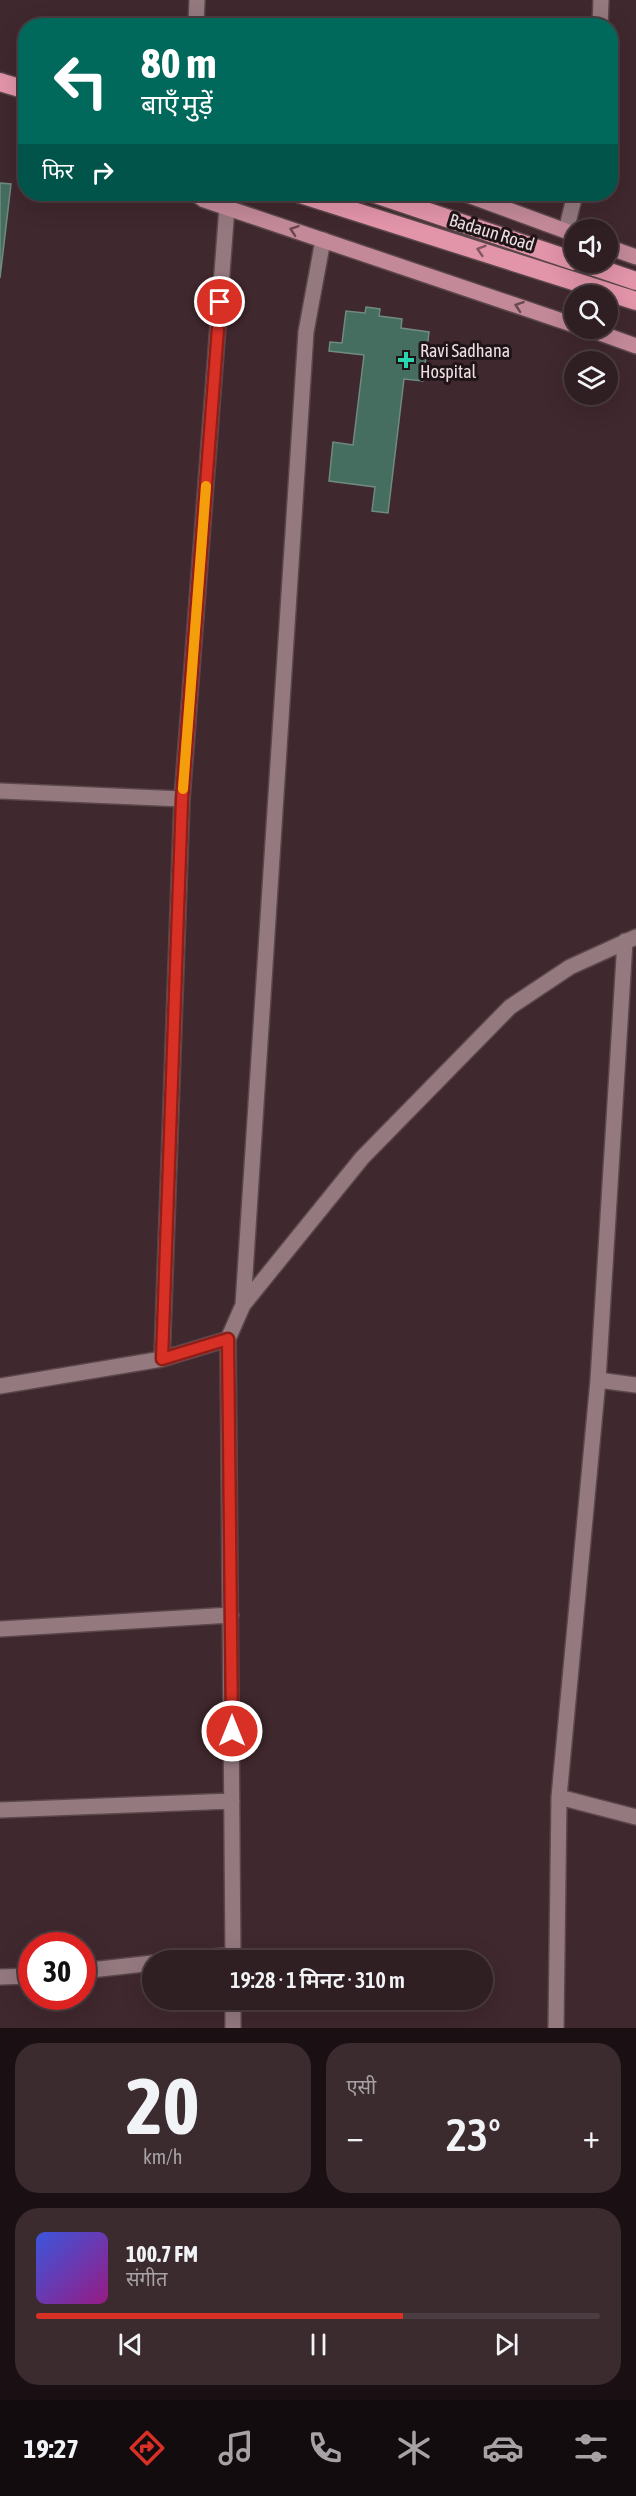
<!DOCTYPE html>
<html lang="hi">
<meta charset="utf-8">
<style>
:root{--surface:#2f1e22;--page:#3b2b2f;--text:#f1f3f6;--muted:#a7a2a5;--line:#4a3c40;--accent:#d93025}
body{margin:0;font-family:"Asap Condensed","Noto Sans Devanagari",sans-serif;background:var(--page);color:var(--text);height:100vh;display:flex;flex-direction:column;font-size:22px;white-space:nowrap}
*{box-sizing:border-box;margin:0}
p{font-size:20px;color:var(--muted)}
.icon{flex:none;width:33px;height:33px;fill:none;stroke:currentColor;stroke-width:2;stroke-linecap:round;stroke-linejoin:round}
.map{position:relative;height:2028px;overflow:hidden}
.sheet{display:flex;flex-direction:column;gap:15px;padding:15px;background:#1a1013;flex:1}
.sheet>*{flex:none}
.banner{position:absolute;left:18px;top:18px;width:600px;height:183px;border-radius:24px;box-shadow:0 6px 24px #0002,0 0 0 2px var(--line);background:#00695c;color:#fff;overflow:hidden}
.buttons{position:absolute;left:564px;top:219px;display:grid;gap:12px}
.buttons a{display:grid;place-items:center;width:54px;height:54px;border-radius:50%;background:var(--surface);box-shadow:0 6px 24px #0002,0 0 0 2px var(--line);font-size:30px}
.speed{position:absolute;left:18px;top:1932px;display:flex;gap:12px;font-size:30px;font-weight:700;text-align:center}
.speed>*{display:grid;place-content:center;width:78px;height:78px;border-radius:50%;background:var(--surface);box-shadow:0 6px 24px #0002,0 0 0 2px var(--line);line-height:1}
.speed .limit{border:9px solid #d22;background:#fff;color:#111}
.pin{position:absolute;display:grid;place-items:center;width:51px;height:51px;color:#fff;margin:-26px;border:3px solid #fff;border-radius:50%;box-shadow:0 2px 6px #0007}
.me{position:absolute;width:66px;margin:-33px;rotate:0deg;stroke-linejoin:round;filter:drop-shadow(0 0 4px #0008)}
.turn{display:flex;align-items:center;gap:21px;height:126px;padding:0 24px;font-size:27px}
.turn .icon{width:78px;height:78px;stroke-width:2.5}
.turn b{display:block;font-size:42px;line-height:51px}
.then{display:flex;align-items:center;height:57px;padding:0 24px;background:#0003;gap:12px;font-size:22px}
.big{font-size:45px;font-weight:600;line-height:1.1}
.sheet .tile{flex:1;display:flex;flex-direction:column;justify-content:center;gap:9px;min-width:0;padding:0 21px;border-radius:24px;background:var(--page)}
.sheet .dial{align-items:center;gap:0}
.dial b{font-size:78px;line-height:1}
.song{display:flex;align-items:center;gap:18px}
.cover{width:72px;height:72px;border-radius:9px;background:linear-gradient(135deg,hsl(230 70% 55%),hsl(310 70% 35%))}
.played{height:6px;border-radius:3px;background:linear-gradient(90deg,var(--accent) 65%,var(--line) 65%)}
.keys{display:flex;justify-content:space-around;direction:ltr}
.heat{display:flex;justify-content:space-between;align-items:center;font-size:33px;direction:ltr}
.sheet .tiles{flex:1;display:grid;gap:15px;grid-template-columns:1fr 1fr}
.tile:last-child{grid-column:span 2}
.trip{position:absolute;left:142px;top:1950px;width:351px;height:60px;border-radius:30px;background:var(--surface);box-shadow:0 6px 24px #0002,0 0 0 2px var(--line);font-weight:600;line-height:60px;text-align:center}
.dock{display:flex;height:96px;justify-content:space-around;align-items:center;background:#130c0e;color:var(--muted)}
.dock .icon{width:42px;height:42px}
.dock .on{color:var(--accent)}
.dock b{font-size:27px;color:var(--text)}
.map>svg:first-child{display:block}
</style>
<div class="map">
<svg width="636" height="2028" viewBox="0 0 636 2028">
<rect width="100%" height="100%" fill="#3f282e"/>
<path fill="#456d60" stroke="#6f8b81" stroke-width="1.5" d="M0,183L11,184L0,278Z
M366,307L380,309L379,316L402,319L401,328L429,332L423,381L404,379L388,513L372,511L375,487L329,481L333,442L353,445L364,355L329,351L330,342L342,343L346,311L365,313Z"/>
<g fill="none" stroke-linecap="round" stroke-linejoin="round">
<g stroke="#5a464b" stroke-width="18">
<path id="minor" d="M196,26L197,0
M600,26L601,0
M566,231L575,194
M0,791L182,799
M625,941L598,1380L559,1797L636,1817
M243,1305L306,332L323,240
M228,1339L233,1960
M162,1359L182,799L227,207
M598,1380L636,1385
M0,1386L162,1359L228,1339L243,1305L362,1158L510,1007L570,967L636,937
M0,1629L231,1615
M0,1810L232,1801
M182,1960L233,1955
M82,1971L153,1963
M0,1977L32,1976
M233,2000V2028
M556,2028L559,1797"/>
</g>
<g stroke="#5a464b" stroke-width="18">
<path id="major" d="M196,194L204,200L574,325
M465,194L574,234
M608,247L636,257
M586,328L636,346"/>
</g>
<g stroke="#5a464b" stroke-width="21">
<path id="highway" d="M0,82L26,90
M300,194L636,301
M375,194L574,261
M580,262L636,281"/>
</g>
<use href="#minor" stroke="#94797f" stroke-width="15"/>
<use href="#major" stroke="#c38998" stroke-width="15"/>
<use href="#highway" stroke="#e294a9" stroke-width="18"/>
</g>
<defs><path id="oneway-chevron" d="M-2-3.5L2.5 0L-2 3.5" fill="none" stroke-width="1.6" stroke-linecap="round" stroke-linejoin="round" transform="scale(1.5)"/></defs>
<g stroke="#694951">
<use href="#oneway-chevron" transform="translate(294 230) rotate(-161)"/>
<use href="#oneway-chevron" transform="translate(519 306) rotate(-161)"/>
</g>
<use stroke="#805460" href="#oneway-chevron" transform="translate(481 250) rotate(-163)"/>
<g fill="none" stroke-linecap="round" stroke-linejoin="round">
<g stroke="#8d1f18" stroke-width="15">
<path id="route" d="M220,302L182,799L162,1359L228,1339L232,1731"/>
</g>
<use href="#route" stroke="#d93025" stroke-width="10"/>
<path stroke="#f59e0b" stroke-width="10" d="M183,789L206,486"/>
</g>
<path fill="#29d5ad" stroke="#1f1417" stroke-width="2" d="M403 351h6v6h6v6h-6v6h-6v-6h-6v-6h6z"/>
<g text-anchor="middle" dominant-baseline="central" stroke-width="6" stroke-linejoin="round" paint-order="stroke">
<g font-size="18" fill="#efdfe3" stroke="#1f1417">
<text transform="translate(492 232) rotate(17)">Badaun Road</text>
</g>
<g font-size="18" fill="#efdfe3" stroke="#1f1417" text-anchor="start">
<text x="420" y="350">Ravi Sadhana<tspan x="420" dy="21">Hospital</tspan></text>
</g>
</g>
</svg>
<div class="buttons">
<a><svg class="icon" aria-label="sound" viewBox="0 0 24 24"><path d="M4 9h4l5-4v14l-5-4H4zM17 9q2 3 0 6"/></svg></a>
<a><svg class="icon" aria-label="search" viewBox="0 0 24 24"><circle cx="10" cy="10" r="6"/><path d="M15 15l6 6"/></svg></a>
<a><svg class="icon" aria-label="layers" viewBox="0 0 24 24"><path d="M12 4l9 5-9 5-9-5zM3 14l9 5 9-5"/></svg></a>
</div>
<div class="speed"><div class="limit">30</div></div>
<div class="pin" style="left:220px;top:302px;background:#d93025"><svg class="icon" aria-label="arrive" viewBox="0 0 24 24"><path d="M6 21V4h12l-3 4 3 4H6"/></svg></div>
<svg class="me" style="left:232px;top:1731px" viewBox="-20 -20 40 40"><circle r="17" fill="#d93025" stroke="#fff" stroke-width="3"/><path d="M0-11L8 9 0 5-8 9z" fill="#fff"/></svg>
<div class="trip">19:28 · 1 मिनट · 310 m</div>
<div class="banner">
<div class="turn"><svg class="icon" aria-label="left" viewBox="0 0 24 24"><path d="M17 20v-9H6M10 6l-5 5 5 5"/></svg><div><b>80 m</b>बाएँ मुड़ें</div></div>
<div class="then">फिर<svg class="icon" aria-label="right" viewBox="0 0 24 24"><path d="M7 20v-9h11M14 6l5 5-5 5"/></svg></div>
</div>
</div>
<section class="sheet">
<div class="tiles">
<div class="tile dial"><b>20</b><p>km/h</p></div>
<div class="tile"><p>एसी</p>
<div class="heat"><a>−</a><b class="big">23°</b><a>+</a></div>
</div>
<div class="tile">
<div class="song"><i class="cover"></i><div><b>100.7 FM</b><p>संगीत</p></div></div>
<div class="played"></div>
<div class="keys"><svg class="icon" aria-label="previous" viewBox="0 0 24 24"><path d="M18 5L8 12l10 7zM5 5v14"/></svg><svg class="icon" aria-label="pause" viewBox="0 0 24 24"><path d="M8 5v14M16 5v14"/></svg><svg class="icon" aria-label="next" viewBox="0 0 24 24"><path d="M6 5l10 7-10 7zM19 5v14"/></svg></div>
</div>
</div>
</section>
<nav class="dock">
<b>19:27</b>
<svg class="icon on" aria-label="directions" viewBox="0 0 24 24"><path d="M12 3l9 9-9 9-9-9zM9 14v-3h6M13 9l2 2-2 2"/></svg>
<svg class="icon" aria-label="music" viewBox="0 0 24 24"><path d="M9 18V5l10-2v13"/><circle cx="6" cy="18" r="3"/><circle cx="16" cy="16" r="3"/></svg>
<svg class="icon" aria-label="phone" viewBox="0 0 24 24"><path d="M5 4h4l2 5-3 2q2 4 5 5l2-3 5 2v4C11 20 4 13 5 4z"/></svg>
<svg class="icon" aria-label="climate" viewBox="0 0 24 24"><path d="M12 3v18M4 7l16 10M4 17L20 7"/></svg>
<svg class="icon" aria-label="car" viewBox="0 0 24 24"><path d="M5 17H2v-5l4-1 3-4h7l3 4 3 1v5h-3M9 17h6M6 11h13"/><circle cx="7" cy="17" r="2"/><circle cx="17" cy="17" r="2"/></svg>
<svg class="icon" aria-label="filters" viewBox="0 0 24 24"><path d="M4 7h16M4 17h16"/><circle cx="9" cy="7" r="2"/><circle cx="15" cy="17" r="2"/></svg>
</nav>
